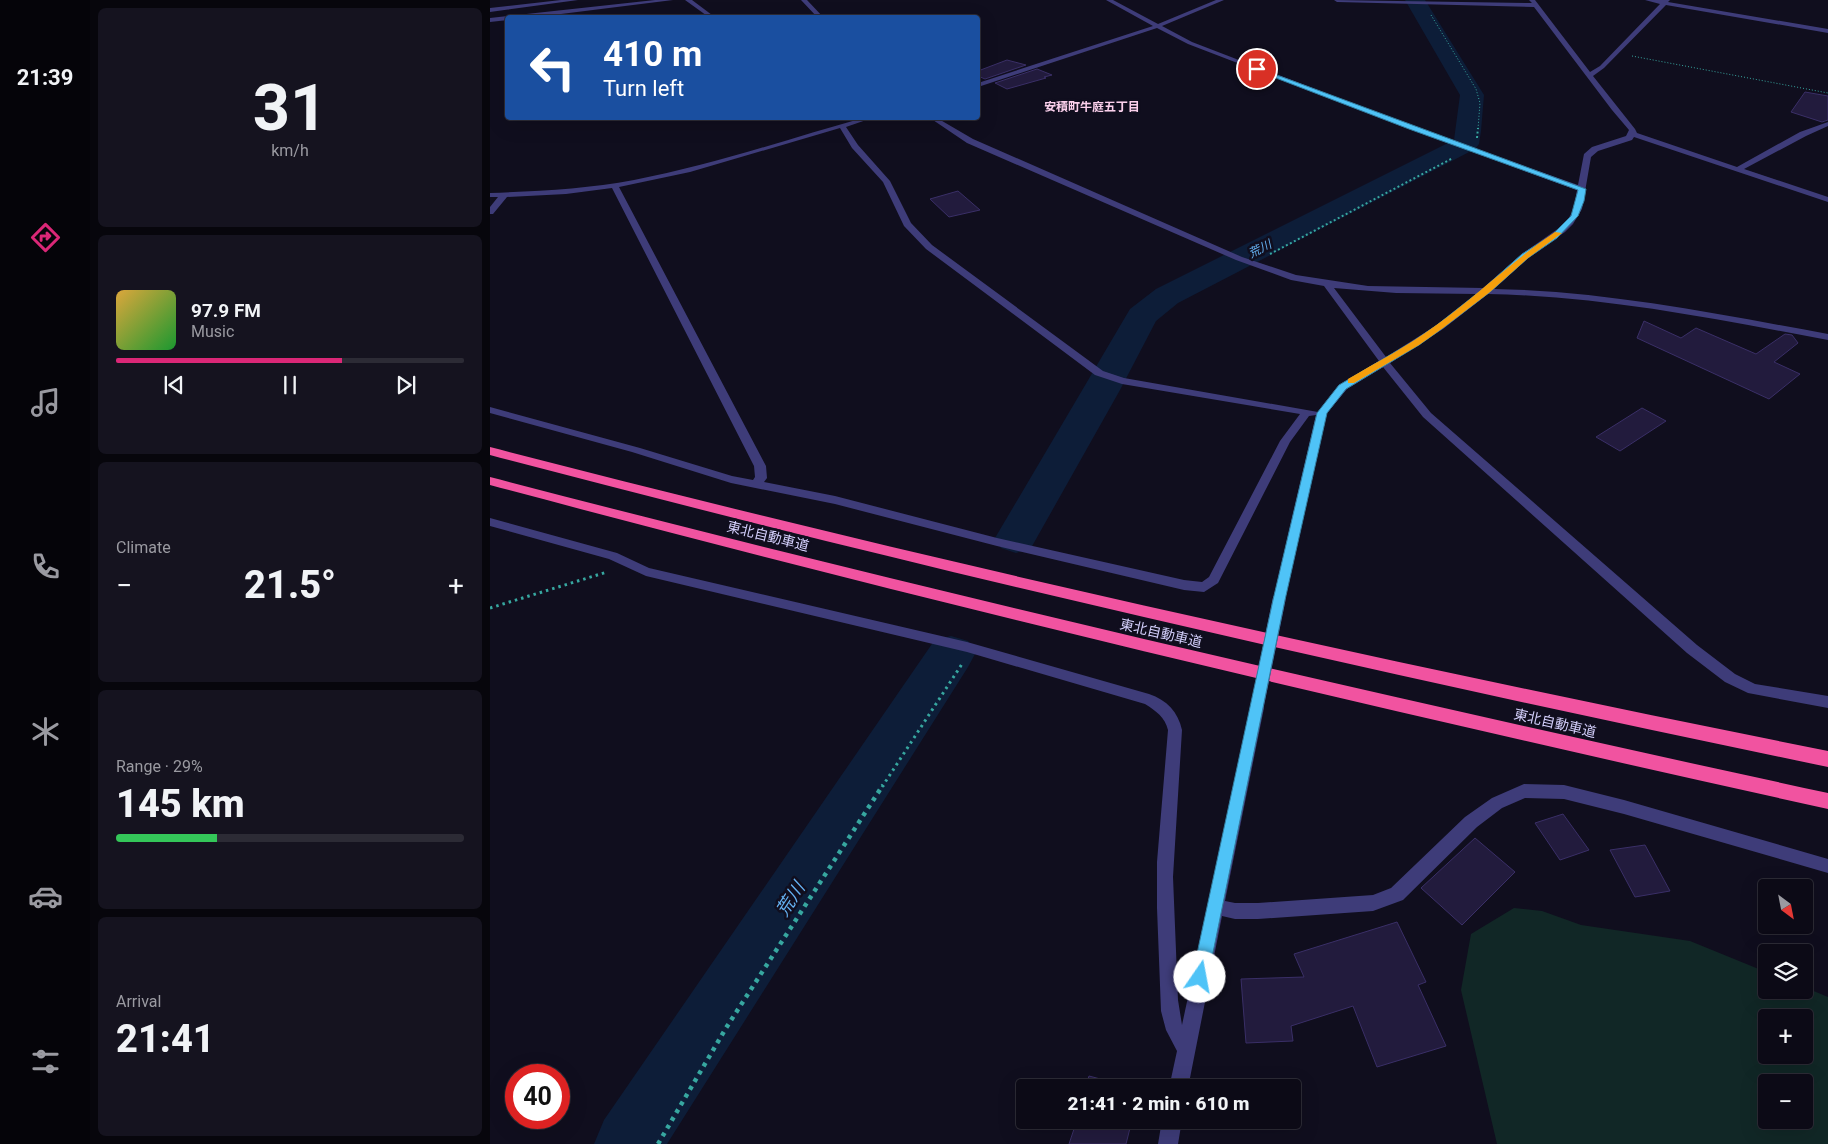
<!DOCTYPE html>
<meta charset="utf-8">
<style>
:root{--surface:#0c0a16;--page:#15131f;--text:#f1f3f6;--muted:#9a9aa1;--line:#2c2b35;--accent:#db2777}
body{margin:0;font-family:Roboto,"Noto Sans JP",sans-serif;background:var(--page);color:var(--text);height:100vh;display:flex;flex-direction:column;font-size:19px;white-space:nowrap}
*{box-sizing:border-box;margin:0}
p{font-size:16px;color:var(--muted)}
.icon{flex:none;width:28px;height:28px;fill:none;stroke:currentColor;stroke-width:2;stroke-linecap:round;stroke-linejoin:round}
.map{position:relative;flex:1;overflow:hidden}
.panel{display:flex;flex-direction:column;gap:8px;padding:8px;background:#07060c;width:400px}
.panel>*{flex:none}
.top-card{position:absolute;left:15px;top:15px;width:475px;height:105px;border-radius:5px;box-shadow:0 5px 20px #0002,0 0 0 1px var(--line);background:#1a4fa0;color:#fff;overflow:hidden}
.needle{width:32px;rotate:148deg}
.fabs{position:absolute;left:1268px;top:879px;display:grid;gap:10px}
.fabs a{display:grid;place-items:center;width:55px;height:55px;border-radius:5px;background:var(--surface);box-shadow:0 5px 20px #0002,0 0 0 1px var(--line);font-size:25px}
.speed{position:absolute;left:15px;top:1064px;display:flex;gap:10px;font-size:25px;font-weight:700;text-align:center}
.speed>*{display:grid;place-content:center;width:65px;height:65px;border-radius:50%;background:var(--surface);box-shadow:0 5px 20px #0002,0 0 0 1px var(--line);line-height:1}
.speed .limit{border:8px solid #d22;background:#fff;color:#111}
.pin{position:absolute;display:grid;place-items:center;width:42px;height:42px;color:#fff;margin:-21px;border:2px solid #fff;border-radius:50%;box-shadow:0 1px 5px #0007}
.me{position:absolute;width:55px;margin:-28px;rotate:12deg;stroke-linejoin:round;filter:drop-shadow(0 0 4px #0008)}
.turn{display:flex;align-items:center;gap:18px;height:105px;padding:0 15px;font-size:22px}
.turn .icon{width:65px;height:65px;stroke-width:2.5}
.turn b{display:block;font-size:35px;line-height:42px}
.big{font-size:38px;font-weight:800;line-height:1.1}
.panel .widget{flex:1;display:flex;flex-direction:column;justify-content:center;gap:8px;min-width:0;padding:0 18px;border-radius:8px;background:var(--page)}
.panel .dial{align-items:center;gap:0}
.dial b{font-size:65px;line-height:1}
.song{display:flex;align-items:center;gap:15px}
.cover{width:60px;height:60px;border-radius:8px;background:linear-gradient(135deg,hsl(40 70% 55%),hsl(130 70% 35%))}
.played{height:5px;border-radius:2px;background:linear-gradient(90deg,var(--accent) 65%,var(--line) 65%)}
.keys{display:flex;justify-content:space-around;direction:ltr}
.heat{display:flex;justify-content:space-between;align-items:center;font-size:28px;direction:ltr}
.charge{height:8px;border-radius:4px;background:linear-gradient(90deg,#34c759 29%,var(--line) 0)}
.trip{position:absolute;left:526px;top:1079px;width:285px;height:50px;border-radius:5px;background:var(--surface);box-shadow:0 5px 20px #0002,0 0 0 1px var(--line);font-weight:800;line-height:50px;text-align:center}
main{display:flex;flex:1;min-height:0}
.dock{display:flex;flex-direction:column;width:90px;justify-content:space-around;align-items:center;background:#050409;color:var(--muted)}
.dock .icon{width:35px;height:35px}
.dock .on{color:var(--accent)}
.dock b{font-size:22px;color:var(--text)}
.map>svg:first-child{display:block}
</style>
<main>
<nav class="dock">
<b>21:39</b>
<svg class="icon on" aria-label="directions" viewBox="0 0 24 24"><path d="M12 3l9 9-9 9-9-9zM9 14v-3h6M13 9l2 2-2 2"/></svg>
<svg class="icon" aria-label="music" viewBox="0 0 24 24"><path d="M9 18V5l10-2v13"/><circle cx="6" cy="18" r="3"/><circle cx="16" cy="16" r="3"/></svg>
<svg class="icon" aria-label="phone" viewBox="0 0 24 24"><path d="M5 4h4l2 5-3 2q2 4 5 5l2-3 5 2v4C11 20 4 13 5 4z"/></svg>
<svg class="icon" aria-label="climate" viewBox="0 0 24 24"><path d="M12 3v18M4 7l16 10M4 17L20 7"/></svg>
<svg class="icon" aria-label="car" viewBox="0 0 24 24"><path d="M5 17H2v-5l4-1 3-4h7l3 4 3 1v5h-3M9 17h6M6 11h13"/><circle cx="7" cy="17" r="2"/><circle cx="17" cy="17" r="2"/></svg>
<svg class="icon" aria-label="filters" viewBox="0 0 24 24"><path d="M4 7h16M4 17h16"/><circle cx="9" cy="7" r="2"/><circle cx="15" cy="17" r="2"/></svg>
</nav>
<section class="panel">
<div class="widget dial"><b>31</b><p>km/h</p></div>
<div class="widget">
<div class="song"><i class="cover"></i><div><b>97.9 FM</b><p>Music</p></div></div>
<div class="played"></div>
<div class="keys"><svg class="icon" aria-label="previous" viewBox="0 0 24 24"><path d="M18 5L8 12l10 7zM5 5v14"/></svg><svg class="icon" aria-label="pause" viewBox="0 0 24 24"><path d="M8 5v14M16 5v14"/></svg><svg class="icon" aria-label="next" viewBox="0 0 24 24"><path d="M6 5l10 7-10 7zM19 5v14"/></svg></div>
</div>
<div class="widget"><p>Climate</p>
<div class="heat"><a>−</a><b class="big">21.5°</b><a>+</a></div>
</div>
<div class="widget"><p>Range · 29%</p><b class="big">145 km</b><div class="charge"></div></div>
<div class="widget"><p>Arrival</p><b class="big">21:41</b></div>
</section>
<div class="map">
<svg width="1338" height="1144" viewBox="0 0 1338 1144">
<rect width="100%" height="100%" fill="#100e1e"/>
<path fill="#112726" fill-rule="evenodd" d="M1024,908L1052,911L1091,925L1200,941L1276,972V990H1314V987L1338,997V1144H1007L971,990L981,934ZM1276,1018H1314V1055H1276ZM1276,1082H1314V1120H1276Z"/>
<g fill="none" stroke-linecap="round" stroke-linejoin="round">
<path fill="#0d1d38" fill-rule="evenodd" d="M915,0H935L994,95L991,131L989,144L985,149L688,303L666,321L630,390L541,548L526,553L511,548L505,538L640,309L666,289L964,140L970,95Z
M461,636L478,641L485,654L478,667L177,1144H104L114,1120L444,641Z"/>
</g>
<path fill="#221b3d" stroke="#3a2f67" d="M517,60L536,65L495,79L488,76V71Z
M547,69L562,75L554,77L556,78L517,89L505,83Z
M1315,92L1338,96V120L1332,122L1301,112Z
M468,191L490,210L459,217L440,199Z
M1154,321L1191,338L1206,328L1266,354L1295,334L1302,335L1308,343L1284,362L1310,374L1279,399L1147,338Z
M1152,408L1176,421L1130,451L1106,437Z
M1073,814L1099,850L1070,860L1045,823Z
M985,838L1025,872L972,925L931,888Z
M1155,845L1180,891L1145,897L1120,850Z
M907,922L936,982L928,985L956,1046L887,1067L863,1006L801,1026L803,1041L756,1043L751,979L814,977L804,954Z
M599,1076L644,1088H595Z
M587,1120H642L636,1144H579Z"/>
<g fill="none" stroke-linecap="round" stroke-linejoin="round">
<path stroke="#37a7a0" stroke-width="1" stroke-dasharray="1 2" stroke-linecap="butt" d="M941,15L986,89L990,103L988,129
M1142,56L1338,93"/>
<path stroke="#37a7a0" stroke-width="2" stroke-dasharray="2 2.5" stroke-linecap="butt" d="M987,138L988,128
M780,254L963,158"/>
<path stroke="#37a7a0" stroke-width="3" stroke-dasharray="2.5 4" stroke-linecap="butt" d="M0,608L117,572
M392,787L472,664"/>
<path stroke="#37a7a0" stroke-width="4.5" stroke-dasharray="4 5" stroke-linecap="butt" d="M168,1144L236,1028L393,785"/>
<path fill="#3e3c79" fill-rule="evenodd" d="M71,0H88L0,12V8Z
M165,0H183L39,18H18V20L0,22V18Z
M195,0H202L226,18H220Z
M311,0H317L334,18H328Z
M616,0H623L668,24L726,0H734L672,26L702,42L924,127L1088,185L1094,154L1102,147L1136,136L1139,130L1122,110L1044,7L847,2L844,0L1042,3L1039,0H1045L1100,72L1110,66L1170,4L1155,0H1180L1178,2L1338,29V33L1176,5L1114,68L1103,76L1145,129L1147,133L1247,167L1310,132L1338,122V126L1316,136L1254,169L1338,197V202L1144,137L1142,140L1108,151L1101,157L1092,209L1083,224L1075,232L1038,258L1004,289C1116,291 1228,314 1338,334V340C1226,319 1112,296 998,294L953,329L900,363L941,413L1207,645L1245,674L1265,684L1338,696V708L1258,693L1235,682L1197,653L933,417L893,367L857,389L837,413L795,600L794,603H784L783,600L826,415L819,416L800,442L728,583L714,592L694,590L507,546L345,504L241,483L142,452L0,413V407L150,448L242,476L263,480L265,477L264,466L122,188L76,194L17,197L3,214H0V207L8,197H0V193C49,191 97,189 144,180C222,165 298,139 373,118H382L356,127L368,145L400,181L421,223L442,245L613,371L634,378L828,412L849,385L889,361L834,286L801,280L746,260L477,143L440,118H447L483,139L752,257L806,275L878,286L993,288L1032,254L1069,228L1077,221L1084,209L1087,190L920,129L698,44L667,28L488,87V83L663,26ZM350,128L362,148L393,182L414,226L436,249L605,375L632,384L810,414L790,441L719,577L712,582L694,580L507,538L345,496L274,482L277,478L276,466L129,187L200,172ZM844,288L906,293L987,294L947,325L896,357Z
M0,518L127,553L159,568L477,642L659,694C677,700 688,712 692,730L683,877L688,1000L692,1025L760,708L762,704L767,702L772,704L774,708L735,901L745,903H768L883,895L901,888L975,817L1002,798L1034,784L1074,785L1134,800L1338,859V873L1134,814L1074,799L1035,798L1012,808L987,827L913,900L883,911L768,919H745L732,916L698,1088H679L687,1051L676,1030L671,1011L667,908V862L678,730C675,717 666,711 655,704L477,652L156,576L119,559L0,526Z
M672,1120H692L688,1144H668Z"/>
<path fill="#f153a0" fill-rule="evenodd" d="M0,447C443,562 889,661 1338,751V767C889,674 443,572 0,455Z
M0,477C444,593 890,696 1338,793V809C890,710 444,604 0,485Z"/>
<path stroke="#3e3c79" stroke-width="13" d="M767,708L789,600"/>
</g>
<path fill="#4fc3f7" stroke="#337fa1" d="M765,67L1096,189L1094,201L1088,216L1067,238L1038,258L1000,292L953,328L929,345L856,389L837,413L795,600L718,977L716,983L710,985L704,983L702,977L783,600L827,413L849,385L922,342L947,325L994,288L1032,254L1062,235L1081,216L1088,190L919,129L765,70Z"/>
<path fill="#f59e0b" d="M1065,232L1072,233L1038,258L1000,292L953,328L929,345L864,383H858V379C887,362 918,346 945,326C987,296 1023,260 1065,232Z"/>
<g text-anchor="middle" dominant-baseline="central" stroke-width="5" stroke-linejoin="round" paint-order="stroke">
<g font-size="12" font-weight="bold" fill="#fbd0ec" stroke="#100e1e">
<text x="602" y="107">安積町牛庭五丁目</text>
</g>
<g font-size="12" font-style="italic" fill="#65b2f3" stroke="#100e1e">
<text transform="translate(770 249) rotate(-27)">荒川</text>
</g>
<g font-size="14" fill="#d3cffb" stroke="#100e1e">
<text transform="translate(278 536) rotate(14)">東北自動車道</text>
<text transform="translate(671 633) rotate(13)">東北自動車道</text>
<text transform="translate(1065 723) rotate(13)">東北自動車道</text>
</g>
<g font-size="18" font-style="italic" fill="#65b2f3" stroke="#100e1e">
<text transform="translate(300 899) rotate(-57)">荒川</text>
</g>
</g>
</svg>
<div class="fabs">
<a><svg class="needle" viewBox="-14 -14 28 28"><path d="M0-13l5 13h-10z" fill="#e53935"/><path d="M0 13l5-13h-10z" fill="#9a9aa1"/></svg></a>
<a><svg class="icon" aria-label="layers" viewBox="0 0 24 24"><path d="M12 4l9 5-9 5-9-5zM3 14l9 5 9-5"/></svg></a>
<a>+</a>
<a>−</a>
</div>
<div class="speed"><div class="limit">40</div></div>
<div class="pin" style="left:767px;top:69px;background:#d93025"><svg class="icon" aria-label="arrive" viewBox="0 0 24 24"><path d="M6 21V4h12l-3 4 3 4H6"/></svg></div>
<svg class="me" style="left:710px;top:977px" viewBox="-20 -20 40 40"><circle r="19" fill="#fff"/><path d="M0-13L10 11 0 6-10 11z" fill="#4fc3f7"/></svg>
<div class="trip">21:41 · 2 min · 610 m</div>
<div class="top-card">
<div class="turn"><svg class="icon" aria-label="left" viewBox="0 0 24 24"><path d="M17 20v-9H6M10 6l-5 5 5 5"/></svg><div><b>410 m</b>Turn left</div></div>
</div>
</div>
</main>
